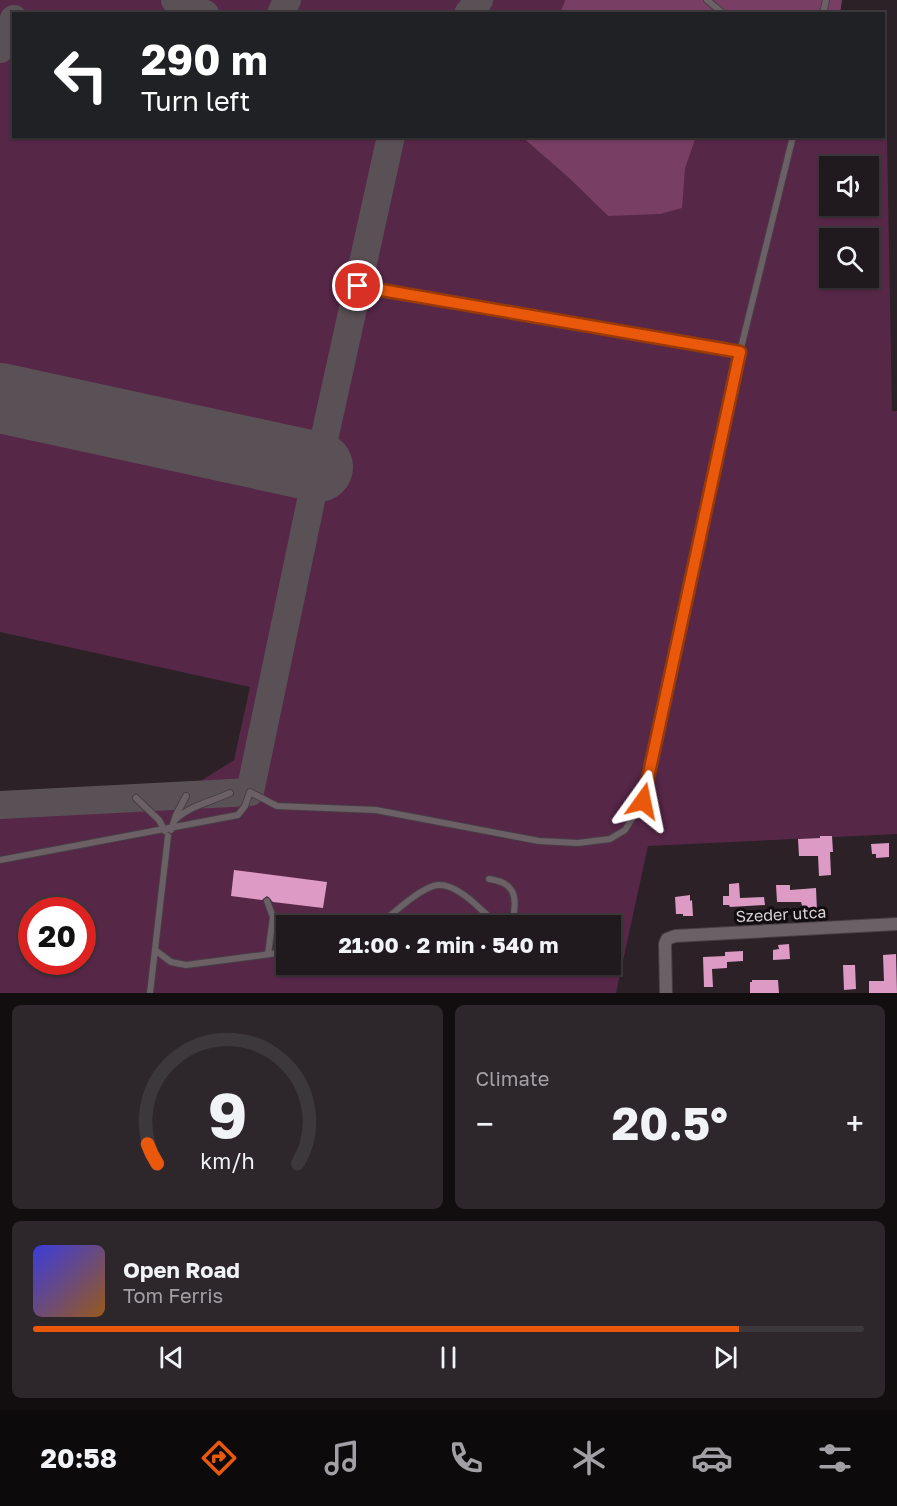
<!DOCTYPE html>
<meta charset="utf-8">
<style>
:root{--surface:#20191d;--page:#2d262a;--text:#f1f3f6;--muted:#a2a0a4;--line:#3d383b;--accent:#ea580c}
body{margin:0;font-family:"Golos Text",sans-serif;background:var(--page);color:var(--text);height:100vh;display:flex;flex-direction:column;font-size:22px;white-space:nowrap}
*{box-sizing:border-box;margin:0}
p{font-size:20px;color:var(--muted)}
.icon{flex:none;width:33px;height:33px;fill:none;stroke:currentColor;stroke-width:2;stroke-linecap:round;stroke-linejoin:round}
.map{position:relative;height:993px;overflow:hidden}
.panel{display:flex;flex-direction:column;gap:12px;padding:12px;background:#120e10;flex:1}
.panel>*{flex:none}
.top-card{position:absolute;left:12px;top:12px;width:873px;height:126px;border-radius:0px;box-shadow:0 2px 4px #0004,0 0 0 2px var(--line);background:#202124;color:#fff;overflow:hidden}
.controls{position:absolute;left:819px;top:156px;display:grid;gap:12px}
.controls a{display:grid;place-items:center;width:60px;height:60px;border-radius:0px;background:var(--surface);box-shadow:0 2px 4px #0004,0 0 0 2px var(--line);font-size:30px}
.speed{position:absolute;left:18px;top:897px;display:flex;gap:12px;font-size:30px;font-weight:700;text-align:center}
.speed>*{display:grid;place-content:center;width:78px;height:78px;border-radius:50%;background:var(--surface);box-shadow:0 2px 4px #0004,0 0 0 2px var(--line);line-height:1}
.speed .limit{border:9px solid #d22;background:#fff;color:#111}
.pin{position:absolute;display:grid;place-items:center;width:51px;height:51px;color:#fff;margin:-26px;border:3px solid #fff;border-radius:50%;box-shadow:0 2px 6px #0007}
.me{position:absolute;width:66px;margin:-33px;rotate:12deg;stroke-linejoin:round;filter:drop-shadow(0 0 4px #0008)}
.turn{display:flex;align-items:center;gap:21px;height:126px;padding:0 30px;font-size:27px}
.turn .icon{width:78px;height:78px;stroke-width:2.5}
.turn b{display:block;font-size:42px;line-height:51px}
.big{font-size:45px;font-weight:700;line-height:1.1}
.panel .card{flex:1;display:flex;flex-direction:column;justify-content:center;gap:9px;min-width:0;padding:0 21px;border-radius:9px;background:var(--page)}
.panel .dial{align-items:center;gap:0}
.dial svg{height:156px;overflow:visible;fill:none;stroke:var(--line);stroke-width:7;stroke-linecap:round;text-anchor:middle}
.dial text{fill:var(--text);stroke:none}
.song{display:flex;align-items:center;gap:18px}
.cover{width:72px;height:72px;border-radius:9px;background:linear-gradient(135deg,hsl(240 70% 55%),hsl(30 70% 35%))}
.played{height:6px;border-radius:3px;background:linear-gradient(90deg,var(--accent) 85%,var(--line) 85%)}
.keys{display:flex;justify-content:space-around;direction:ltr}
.heat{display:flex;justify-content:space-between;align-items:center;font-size:33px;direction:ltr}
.panel .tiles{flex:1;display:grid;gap:12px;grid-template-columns:1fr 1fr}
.card:last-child{grid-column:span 2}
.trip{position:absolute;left:276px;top:915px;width:345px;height:60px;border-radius:0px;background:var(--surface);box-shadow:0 2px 4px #0004,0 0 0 2px var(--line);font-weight:700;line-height:60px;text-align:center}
.tabs{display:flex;height:96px;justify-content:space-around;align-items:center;background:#0d0a0c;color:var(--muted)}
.tabs .icon{width:42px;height:42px}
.tabs .on{color:var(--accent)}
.tabs b{font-size:27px;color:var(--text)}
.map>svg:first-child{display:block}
</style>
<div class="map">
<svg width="897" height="993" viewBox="0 0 897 993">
<rect width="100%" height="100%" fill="#2b2127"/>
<path fill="#572748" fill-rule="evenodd" d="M0,0H565L560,14H14V136L522,137L569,178L608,216L681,208L685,169L696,137L884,136V132L887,138L892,411H897V834L648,846L616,993H0V794L199,782L234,760L250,687L0,632ZM830,166H868V206H830ZM830,238H868V278H830ZM32,910H82V962H32ZM286,926H610V964H286Z"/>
<path fill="#783e64" d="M565,0H842L840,14H560Z
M522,137H696L685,169L682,208L660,214L608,216L569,178Z"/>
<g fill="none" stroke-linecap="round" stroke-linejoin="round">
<path stroke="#5a5156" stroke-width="28" d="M175,0L205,14
M281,14L287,0
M468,14L479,0
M0,49L14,19
M0,805L250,792L318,467L391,136"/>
<path stroke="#5a5156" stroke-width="70" d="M0,398L318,467"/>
</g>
<path fill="#dc9ac4" d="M820,836H832L833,852H830L831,875L819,876L818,856H799L798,839L820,838Z
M889,843V857L876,858V854H872L871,844Z
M234,870L327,882L323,908L273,902L267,896L262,900L231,896Z
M739,883L740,898L764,897L765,905L730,907L729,905H723V896H729V884Z
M776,885H790V890L816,888L817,911L804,912L801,902H777Z
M690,895V901L692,900L693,916H683V914H676L675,897Z
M789,944L790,959L773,960V950L779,949L778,945Z
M743,951V961L727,962V968L712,969L713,987H704L703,957L725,956V952Z
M896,954L897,993H869V981H884L883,955Z
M843,965H855L856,989L844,990Z
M752,980H778L779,993H750V982H752Z"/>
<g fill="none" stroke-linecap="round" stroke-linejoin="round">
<g stroke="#473e44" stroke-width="8">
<path id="lane" d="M707,0L724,14
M823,14L826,0
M358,287L740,352
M136,798L159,820L165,831
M175,820C191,805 211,802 230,793
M171,830L176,815L186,796
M0,860L238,815L245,806L250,792L277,806L376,810L539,841L578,843L610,839L625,830L643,801L740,352L793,136
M267,901L273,917L268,954
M378,926C391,915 424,884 440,885C447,885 455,889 461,893C476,902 486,917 501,925L513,917C518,895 513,882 489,879
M155,950L171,962L186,965L286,952
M150,993L168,836"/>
</g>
<g stroke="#473e44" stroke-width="14">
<path id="street" d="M666,993L665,944L667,939L675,936L897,924"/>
</g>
<use href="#lane" stroke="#6c6067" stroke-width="6"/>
<use href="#street" stroke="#6c6067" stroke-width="12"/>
</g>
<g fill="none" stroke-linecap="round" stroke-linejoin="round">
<g stroke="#983908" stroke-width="15">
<path id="route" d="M358,286L740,352L643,801"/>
</g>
<use href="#route" stroke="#ea580c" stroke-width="10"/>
</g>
<g text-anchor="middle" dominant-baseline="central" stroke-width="6" stroke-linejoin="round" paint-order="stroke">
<g font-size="16" fill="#dad3d7" stroke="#110c0f">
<text transform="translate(781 914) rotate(-3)">Szeder utca</text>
</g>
</g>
</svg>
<div class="controls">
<a><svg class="icon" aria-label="sound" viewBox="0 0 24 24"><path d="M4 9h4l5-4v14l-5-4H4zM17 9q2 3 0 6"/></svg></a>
<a><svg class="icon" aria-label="search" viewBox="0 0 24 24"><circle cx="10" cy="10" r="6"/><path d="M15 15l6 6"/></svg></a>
</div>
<div class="speed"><div class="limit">20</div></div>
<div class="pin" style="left:358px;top:286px;background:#d93025"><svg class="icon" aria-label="arrive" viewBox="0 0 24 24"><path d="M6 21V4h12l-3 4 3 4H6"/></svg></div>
<svg class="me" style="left:643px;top:801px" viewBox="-20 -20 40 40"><path d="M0-17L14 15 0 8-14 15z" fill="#ea580c" stroke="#fff" stroke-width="4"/></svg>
<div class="trip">21:00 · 2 min · 540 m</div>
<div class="top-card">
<div class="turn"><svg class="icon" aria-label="left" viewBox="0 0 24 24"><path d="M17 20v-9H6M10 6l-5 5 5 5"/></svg><div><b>290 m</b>Turn left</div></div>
</div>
</div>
<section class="panel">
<div class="tiles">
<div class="card dial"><svg viewBox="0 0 100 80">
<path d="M14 69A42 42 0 1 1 86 69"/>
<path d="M14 69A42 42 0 0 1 9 59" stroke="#ea580c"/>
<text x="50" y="56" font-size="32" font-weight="700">9</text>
<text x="50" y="72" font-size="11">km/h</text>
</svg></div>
<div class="card"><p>Climate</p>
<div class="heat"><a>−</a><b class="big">20.5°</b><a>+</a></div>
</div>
<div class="card">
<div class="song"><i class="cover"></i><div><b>Open Road</b><p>Tom Ferris</p></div></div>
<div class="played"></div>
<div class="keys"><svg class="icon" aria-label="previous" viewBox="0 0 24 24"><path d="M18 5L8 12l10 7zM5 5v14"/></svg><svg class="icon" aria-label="pause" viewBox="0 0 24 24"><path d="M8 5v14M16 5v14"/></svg><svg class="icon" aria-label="next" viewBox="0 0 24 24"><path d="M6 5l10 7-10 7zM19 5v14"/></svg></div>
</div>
</div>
</section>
<nav class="tabs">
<b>20:58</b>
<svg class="icon on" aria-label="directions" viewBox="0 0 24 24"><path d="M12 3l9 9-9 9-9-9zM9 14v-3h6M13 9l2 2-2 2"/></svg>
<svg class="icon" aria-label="music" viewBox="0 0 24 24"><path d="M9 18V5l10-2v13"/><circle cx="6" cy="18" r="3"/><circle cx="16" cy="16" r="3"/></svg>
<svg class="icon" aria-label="phone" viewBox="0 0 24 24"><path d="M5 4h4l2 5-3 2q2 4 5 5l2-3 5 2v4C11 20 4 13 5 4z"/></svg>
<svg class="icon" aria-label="climate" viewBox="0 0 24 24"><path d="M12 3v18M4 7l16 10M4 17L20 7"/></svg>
<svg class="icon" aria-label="car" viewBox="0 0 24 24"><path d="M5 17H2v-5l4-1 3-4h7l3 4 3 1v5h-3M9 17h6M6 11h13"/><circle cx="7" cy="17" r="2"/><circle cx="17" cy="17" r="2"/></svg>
<svg class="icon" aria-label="filters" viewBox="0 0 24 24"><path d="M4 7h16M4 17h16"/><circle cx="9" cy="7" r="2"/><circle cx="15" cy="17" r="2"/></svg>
</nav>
